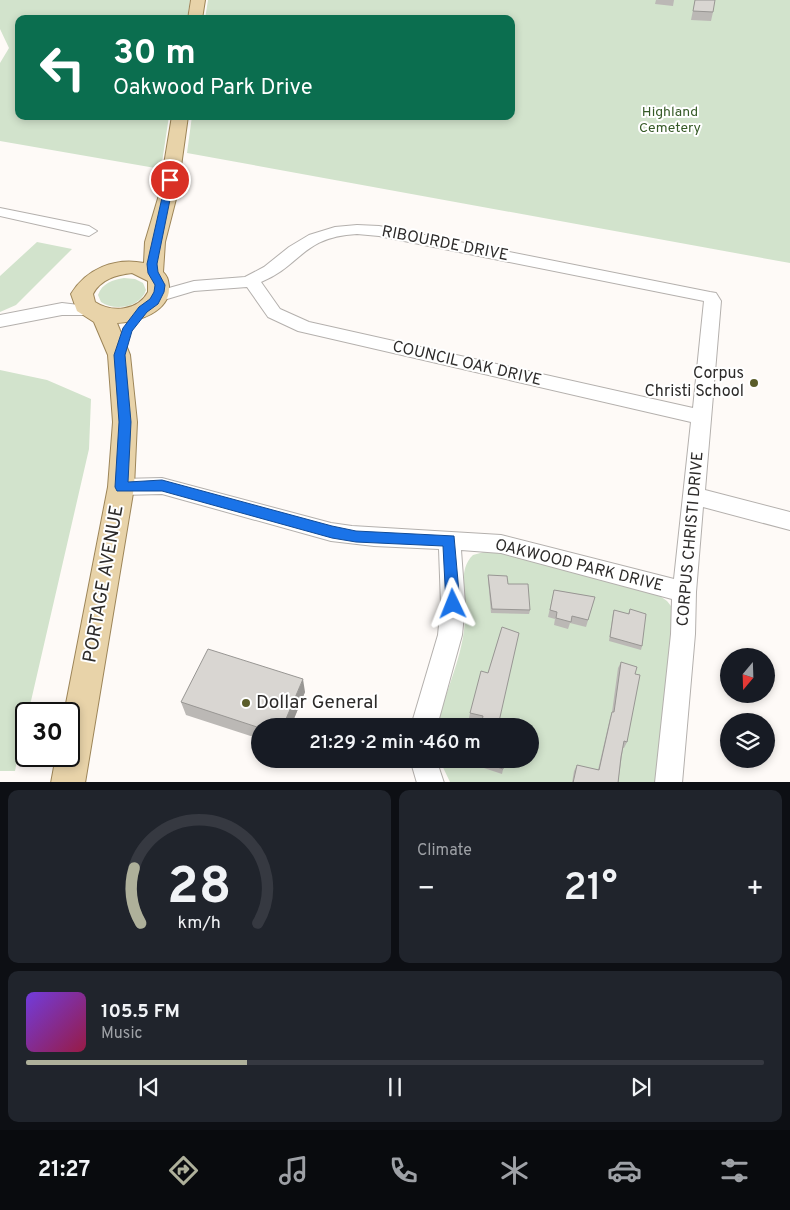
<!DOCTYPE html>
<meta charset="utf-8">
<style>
:root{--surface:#171b24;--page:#20242c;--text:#f1f3f6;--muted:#9ea1a6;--line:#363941;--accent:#aeb09a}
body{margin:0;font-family:Overpass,sans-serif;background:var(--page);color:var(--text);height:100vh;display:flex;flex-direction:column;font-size:19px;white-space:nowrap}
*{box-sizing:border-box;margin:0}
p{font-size:16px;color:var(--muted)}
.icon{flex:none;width:28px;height:28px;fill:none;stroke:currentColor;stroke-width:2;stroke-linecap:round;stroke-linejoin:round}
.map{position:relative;height:782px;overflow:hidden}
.panel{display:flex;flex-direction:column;gap:8px;padding:8px;background:#0d0f14;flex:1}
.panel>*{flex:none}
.hud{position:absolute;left:15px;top:15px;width:500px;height:105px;border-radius:10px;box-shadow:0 2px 8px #0003;background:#0b6e4f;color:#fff;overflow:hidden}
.needle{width:32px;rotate:199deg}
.fabs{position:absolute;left:720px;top:648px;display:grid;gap:10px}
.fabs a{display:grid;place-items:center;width:55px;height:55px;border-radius:50%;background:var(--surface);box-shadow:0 2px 8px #0003;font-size:25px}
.speed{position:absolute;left:15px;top:702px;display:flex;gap:10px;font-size:25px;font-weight:700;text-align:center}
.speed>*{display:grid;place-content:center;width:65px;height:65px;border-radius:50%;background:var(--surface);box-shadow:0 2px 8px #0003;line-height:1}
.speed .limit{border:2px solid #111;border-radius:8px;background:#fff;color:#111}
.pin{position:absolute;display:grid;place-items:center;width:42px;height:42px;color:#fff;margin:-21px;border:2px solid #fff;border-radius:50%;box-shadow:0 1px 5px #0007}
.me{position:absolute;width:55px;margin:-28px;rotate:358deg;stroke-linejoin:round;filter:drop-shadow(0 0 4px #0008)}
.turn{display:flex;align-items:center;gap:18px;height:105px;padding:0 15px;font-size:22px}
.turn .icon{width:65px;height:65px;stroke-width:2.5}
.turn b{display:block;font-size:35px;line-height:42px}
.big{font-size:38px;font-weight:600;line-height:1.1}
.panel .widget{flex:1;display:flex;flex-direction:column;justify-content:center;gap:8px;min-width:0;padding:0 18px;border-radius:10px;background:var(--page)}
.panel .dial{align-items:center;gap:0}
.dial svg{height:130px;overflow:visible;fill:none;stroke:var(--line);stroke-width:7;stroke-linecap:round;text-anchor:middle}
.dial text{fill:var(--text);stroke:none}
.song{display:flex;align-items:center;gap:15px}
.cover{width:60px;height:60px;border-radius:8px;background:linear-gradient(135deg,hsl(260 70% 55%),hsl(340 70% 35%))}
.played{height:5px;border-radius:2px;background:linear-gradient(90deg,var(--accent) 30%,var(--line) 30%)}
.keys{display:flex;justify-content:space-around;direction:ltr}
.heat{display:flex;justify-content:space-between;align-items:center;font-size:28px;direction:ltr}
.panel .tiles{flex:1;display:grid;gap:8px;grid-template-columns:1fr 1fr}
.widget:last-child{grid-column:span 2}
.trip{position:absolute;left:251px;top:718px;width:288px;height:50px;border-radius:25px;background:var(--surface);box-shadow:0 2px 8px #0003;font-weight:600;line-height:50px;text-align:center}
.menu{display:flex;height:80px;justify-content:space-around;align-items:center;background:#090b0e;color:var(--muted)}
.menu .icon{width:35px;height:35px}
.menu .on{color:var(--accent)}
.menu b{font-size:22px;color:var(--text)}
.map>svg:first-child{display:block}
</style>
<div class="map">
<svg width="790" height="783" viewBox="0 0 790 783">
<rect width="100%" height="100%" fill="#fefaf7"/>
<path fill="#d2e3cc" d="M0,0H190L187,19H19V116H169L161,169L0,141V63L9,48L0,29Z
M208,0H790V263L187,153L192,116H511V19H205Z
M37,242L72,249L16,305L0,312V276Z
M124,278L135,279L143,283L146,290C141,307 115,312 101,302L98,295C102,283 113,280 124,278Z
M0,370L47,380L91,399L89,449L28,714H26L15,771H0Z
M491,550L657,594L667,601L675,611L661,782H450L439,759H530V726H437C445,691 464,655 465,618C466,597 457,570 473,555Z"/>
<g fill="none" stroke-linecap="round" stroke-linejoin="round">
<g stroke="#b4b0ad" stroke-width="2">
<path id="minor" d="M0,208L89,226L97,231L89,236L0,216Z
M357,225L379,226L710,292L716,293L721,301L705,490L790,512V530L703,507L696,592L695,634L682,783H655L671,634L672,599L501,553L461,550L465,604L462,635L437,726H411L438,635L441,604L439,549L374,546L331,541L162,494L121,495L114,493L111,487L114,481L121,479L162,478L331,523L352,526L501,535L674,579L691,422L298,331L268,317L247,287L194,291L157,302L151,301L149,297L151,293L194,281L245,277L264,267L289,247L309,235L335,227ZM357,234L379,236L704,301L693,408L309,322L280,309L261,282C302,265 302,237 357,234Z
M62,303L96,307L99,311L96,315H62L0,327V315Z
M410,759H436L444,783H417Z"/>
</g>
<g stroke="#9d8558" stroke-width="2">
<path id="major" d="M191,0H205L202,19H188Z
M172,116H188L177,195L165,242L163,272C168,277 168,280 169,286C171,312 137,322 117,323L130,355L137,422L134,487L85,783H51L56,756H69V714H64L108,487L113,422L108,355L94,322L77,311L71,294C86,269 115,257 144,263L145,242L159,195ZM132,273L148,281V292C138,311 112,313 95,302L93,294C101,279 116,275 132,273Z"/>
</g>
<use href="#minor" fill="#fff" fill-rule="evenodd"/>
<use href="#major" fill="#e8d3a9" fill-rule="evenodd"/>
</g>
<path fill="#bbb8b5" d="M656,0H674L673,6L655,4Z
M695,0L713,12L711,21L691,20Z
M488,575L508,584L530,610L529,614L491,613L488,579Z
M554,590L595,597L586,627L570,623L568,629L554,625L555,619L548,617Z
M630,609L642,646L641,650L609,641L613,613L614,610L628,614Z
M502,627L482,721L469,718L470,713L488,673Z
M621,662L635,674L627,742L624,748H623L618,783H572L574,771L577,765L598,770L610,718L612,712L618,668Z
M305,692L291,726H260V739L186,715L181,702Z
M473,759H510L508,766L504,765L502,774L472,764Z"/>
<path fill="#989693" d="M303,679L305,692L291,726H283Z"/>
<path fill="#d9d6d2" stroke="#989693" d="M695,0H715L713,12L693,11Z
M488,575L507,576L508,584H528L530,610L492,609Z
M554,590L595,597L588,620L572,616L571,622L556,618L557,612L550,610Z
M630,609L646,614L642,646L610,637L614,610L629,614Z
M502,627L519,633L498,726H481L483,716L470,713L481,671L488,673Z
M208,649L303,679L283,726H260V728L181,702Z
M621,662L637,667L635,674L640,675L627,742L624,741L621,757L618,783H573L577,765L599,770L612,712H614Z
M473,759H510L509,761L505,760L503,769Z"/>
<path fill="#1a73e8" stroke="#114b97" d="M170,178L174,180L157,264L158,272L165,285L164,292L158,304L147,312L132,331L125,355L131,422L128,482L162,480L332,526L356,531L454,536L460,604L458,608L453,610L448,608L446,604L443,546L356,542L332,538L162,491H117L115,487L119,422L114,355L123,328L139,307L150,299L154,292L155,285L148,273L147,264L166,180Z"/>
<g fill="#5b5d2a" stroke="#fff" stroke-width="2">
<circle cx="754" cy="383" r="5"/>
<circle cx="246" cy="703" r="5"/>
</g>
<g text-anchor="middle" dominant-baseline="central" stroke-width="4" stroke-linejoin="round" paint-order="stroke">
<g font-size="14" fill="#365a27" stroke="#fff">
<text x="670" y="112">Highland<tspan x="670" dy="16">Cemetery</tspan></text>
</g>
<g font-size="16" fill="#2d2b2a" stroke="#fff">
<text transform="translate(445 244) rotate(11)">RIBOURDE DRIVE</text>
<text transform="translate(467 364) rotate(13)">COUNCIL OAK DRIVE</text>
<text transform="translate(691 539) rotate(-85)">CORPUS CHRISTI DRIVE</text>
<text transform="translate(579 566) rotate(14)">OAKWOOD PARK DRIVE</text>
</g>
<g font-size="16" fill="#2d2b2a" stroke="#fff" text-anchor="end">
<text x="744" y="374">Corpus<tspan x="744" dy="18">Christi School</tspan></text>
</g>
<g font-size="19" fill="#2d2b2a" stroke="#fff">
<text transform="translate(104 584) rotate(-80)">PORTAGE AVENUE</text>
</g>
<g font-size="19" fill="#2d2b2a" stroke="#fff" text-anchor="start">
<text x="256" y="703">Dollar General</text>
</g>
</g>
</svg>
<div class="fabs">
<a><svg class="needle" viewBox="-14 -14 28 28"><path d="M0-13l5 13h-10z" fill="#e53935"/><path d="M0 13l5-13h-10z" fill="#9ea1a6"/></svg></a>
<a><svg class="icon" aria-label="layers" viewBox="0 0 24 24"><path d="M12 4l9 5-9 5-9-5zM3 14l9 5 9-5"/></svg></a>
</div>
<div class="speed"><div class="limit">30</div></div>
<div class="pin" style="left:170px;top:180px;background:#d93025"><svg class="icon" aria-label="arrive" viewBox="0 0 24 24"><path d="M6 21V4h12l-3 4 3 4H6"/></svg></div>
<svg class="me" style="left:453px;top:604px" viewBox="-20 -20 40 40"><path d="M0-17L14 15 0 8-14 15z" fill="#1a73e8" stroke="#fff" stroke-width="4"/></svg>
<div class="trip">21:29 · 2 min · 460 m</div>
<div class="hud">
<div class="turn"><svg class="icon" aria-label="left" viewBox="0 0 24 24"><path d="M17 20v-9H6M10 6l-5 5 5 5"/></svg><div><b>30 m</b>Oakwood Park Drive</div></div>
</div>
</div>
<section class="panel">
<div class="tiles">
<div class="widget dial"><svg viewBox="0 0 100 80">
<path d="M14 69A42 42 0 1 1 86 69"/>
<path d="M14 69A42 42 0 0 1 10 35" stroke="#aeb09a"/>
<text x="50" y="56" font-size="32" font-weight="700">28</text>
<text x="50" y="72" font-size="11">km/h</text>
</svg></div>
<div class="widget"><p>Climate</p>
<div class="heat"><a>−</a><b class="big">21°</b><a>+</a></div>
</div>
<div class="widget">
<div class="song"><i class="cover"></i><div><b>105.5 FM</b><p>Music</p></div></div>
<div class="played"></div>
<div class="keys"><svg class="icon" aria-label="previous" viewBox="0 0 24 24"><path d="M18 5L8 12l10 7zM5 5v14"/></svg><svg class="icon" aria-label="pause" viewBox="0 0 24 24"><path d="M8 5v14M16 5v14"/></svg><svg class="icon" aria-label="next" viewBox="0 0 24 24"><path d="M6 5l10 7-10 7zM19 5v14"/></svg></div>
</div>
</div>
</section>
<nav class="menu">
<b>21:27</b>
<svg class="icon on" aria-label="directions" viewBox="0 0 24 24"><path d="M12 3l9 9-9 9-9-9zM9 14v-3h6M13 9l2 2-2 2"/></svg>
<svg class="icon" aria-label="music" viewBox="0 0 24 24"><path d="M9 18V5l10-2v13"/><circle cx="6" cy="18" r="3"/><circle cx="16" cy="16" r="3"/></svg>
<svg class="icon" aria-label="phone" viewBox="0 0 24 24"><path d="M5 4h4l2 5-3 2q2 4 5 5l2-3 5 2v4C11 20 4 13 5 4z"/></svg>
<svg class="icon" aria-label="climate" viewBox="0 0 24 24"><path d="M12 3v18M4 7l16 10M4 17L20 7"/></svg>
<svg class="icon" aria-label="car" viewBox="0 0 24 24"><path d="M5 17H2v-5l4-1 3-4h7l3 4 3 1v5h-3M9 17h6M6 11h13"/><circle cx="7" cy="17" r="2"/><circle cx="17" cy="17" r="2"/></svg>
<svg class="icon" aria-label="filters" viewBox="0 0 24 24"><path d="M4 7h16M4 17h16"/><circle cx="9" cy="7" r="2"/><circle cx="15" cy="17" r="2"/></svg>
</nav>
